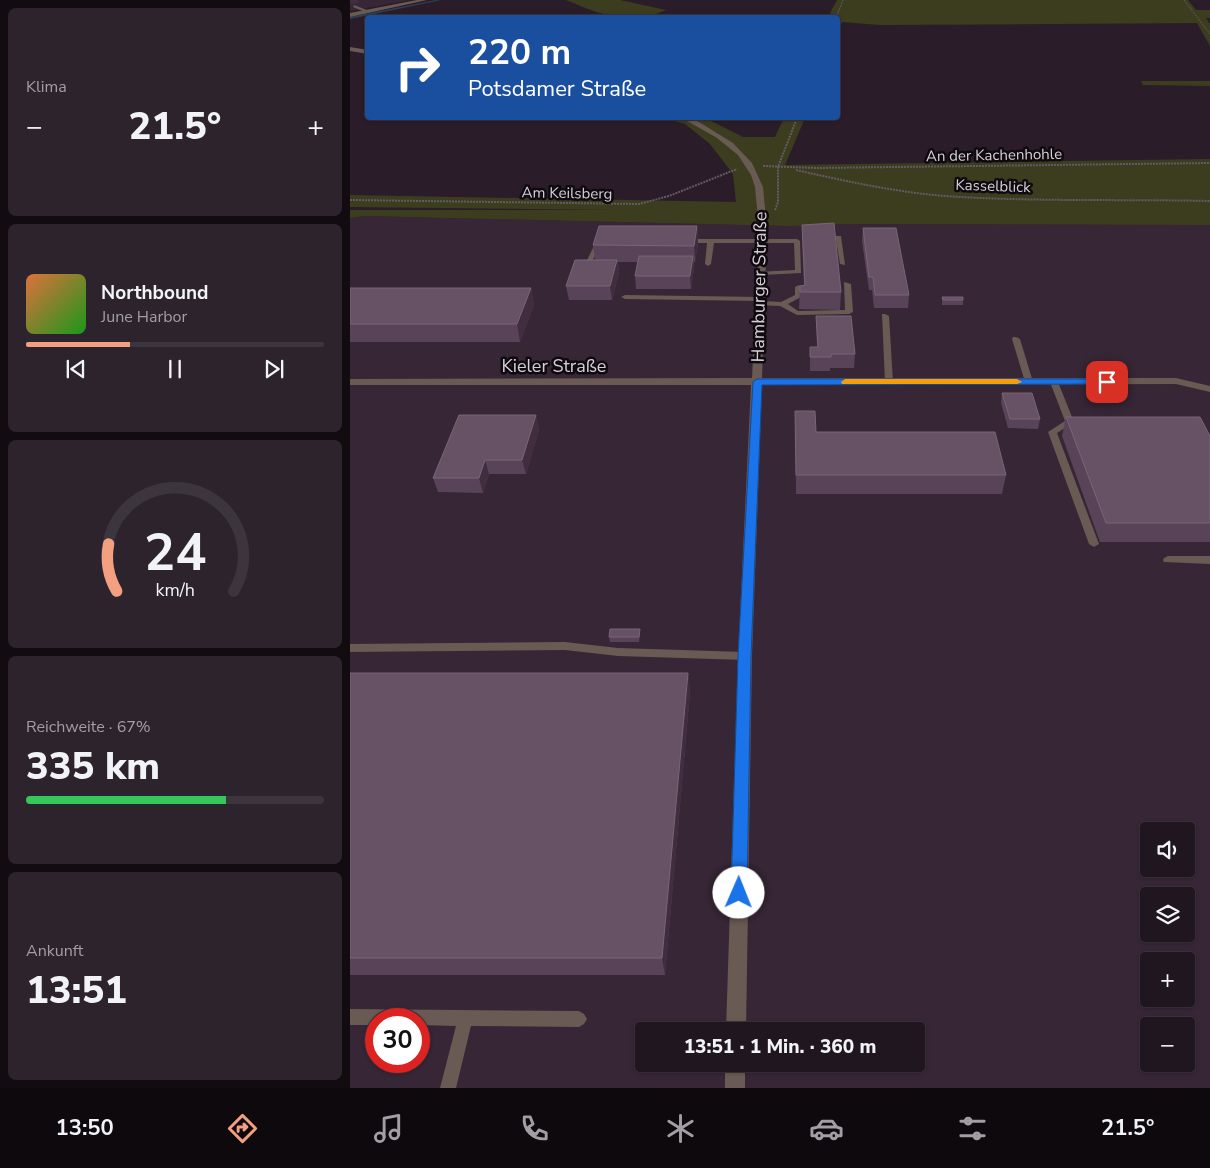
<!DOCTYPE html>
<html lang="de">
<meta charset="utf-8">
<style>
:root{--surface:#20161f;--page:#2d232c;--text:#f1f3f6;--muted:#a29fa4;--line:#3d353d;--accent:#f2a07f}
body{margin:0;font-family:"Nunito Sans",sans-serif;background:var(--page);color:var(--text);height:100vh;display:flex;flex-direction:column;font-size:19px;white-space:nowrap}
*{box-sizing:border-box;margin:0}
p{font-size:16px;color:var(--muted)}
.icon{flex:none;width:28px;height:28px;fill:none;stroke:currentColor;stroke-width:2;stroke-linecap:round;stroke-linejoin:round}
.map{position:relative;flex:1;overflow:hidden}
.drawer{display:flex;flex-direction:column;gap:8px;padding:8px;background:#120c11;width:350px}
.drawer>*{flex:none}
.top-card{position:absolute;left:15px;top:15px;width:475px;height:105px;border-radius:5px;box-shadow:0 1px 4px #0004,0 0 0 1px var(--line);background:#1a4fa0;color:#fff;overflow:hidden}
.controls{position:absolute;left:790px;top:822px;display:grid;gap:10px}
.controls a{display:grid;place-items:center;width:55px;height:55px;border-radius:5px;background:var(--surface);box-shadow:0 1px 4px #0004,0 0 0 1px var(--line);font-size:25px}
.speed{position:absolute;left:15px;top:1008px;display:flex;gap:10px;font-size:25px;font-weight:700;text-align:center}
.speed>*{display:grid;place-content:center;width:65px;height:65px;border-radius:50%;background:var(--surface);box-shadow:0 1px 4px #0004,0 0 0 1px var(--line);line-height:1}
.speed .limit{border:8px solid #d22;background:#fff;color:#111}
.pin{position:absolute;display:grid;place-items:center;width:42px;height:42px;color:#fff;margin:-21px;border-radius:10px;box-shadow:0 2px 8px #0006}
.me{position:absolute;width:55px;margin:-28px;rotate:1deg;stroke-linejoin:round;filter:drop-shadow(0 0 4px #0008)}
.turn{display:flex;align-items:center;gap:18px;height:105px;padding:0 20px;font-size:22px}
.turn .icon{width:65px;height:65px;stroke-width:2.5}
.turn b{display:block;font-size:35px;line-height:42px}
.big{font-size:38px;font-weight:800;line-height:1.1}
.drawer .widget{flex:1;display:flex;flex-direction:column;justify-content:center;gap:8px;min-width:0;padding:0 18px;border-radius:8px;background:var(--page)}
.drawer .dial{align-items:center;gap:0}
.dial svg{height:130px;overflow:visible;fill:none;stroke:var(--line);stroke-width:7;stroke-linecap:round;text-anchor:middle}
.dial text{fill:var(--text);stroke:none}
.song{display:flex;align-items:center;gap:15px}
.cover{width:60px;height:60px;border-radius:8px;background:linear-gradient(135deg,hsl(20 70% 55%),hsl(120 70% 35%))}
.played{height:5px;border-radius:2px;background:linear-gradient(90deg,var(--accent) 35%,var(--line) 35%)}
.keys{display:flex;justify-content:space-around;direction:ltr}
.heat{display:flex;justify-content:space-between;align-items:center;font-size:28px;direction:ltr}
.charge{height:8px;border-radius:4px;background:linear-gradient(90deg,#34c759 67%,var(--line) 0)}
.trip{position:absolute;left:285px;top:1022px;width:290px;height:50px;border-radius:5px;background:var(--surface);box-shadow:0 1px 4px #0004,0 0 0 1px var(--line);font-weight:800;line-height:50px;text-align:center}
.tabs{display:flex;height:80px;justify-content:space-around;align-items:center;background:#0d090c;color:var(--muted)}
.tabs .icon{width:35px;height:35px}
.tabs .active{color:var(--accent)}
.tabs b{font-size:22px;color:var(--text)}
main{display:flex;flex:1;min-height:0}
.map>svg:first-child{display:block}
</style>
<main>
<section class="drawer">
<div class="widget"><p>Klima</p>
<div class="heat"><a>−</a><b class="big">21.5°</b><a>+</a></div>
</div>
<div class="widget">
<div class="song"><i class="cover"></i><div><b>Northbound</b><p>June Harbor</p></div></div>
<div class="played"></div>
<div class="keys"><svg class="icon" aria-label="previous" viewBox="0 0 24 24"><path d="M18 5L8 12l10 7zM5 5v14"/></svg><svg class="icon" aria-label="pause" viewBox="0 0 24 24"><path d="M8 5v14M16 5v14"/></svg><svg class="icon" aria-label="next" viewBox="0 0 24 24"><path d="M6 5l10 7-10 7zM19 5v14"/></svg></div>
</div>
<div class="widget dial"><svg viewBox="0 0 100 80">
<path d="M14 69A42 42 0 1 1 86 69"/>
<path d="M14 69A42 42 0 0 1 9 40" stroke="#f2a07f"/>
<text x="50" y="56" font-size="32" font-weight="700">24</text>
<text x="50" y="72" font-size="11">km/h</text>
</svg></div>
<div class="widget"><p>Reichweite · 67%</p><b class="big">335 km</b><div class="charge"></div></div>
<div class="widget"><p>Ankunft</p><b class="big">13:51</b></div>
</section>
<div class="map">
<svg width="860" height="1088" viewBox="0 0 860 1088">
<rect width="100%" height="100%" fill="#2a1d29"/>
<path fill="#372636" fill-rule="evenodd" d="M0,0H61L0,11Z
M15,216L440,226L499,224L860,225V1088H0V218ZM799,831H836V869H799ZM799,896H836V934H799ZM799,961H836V999H799ZM26,1019H69V1061H26ZM799,1026H836V1064H799ZM294,1031H566V1064H294Z"/>
<path fill="#3c3d1e" d="M216,0H270L316,10C279,27 252,15 216,0Z
M487,0H838L846,10H860V18H856L860,24V46L847,23L530,25L492,22L488,31V18L478,17Z
M791,81H860V86L793,85Z
M315,118H355L393,137H425L434,118H455L435,165L860,159V225L499,224L440,226L15,216L0,218V210H266L0,207V195L386,202L383,174L360,144L335,124Z"/>
<g fill="none" stroke-linecap="round" stroke-linejoin="round">
<path fill="#2b4158" fill-rule="evenodd" d="M86,0H91L0,19V17Z"/>
<path stroke="#655a64" stroke-width="1" stroke-dasharray="2 1" stroke-linecap="butt" d="M834,0L860,34
M486,18L493,0"/>
<path stroke="#655a64" stroke-width="2" stroke-dasharray="2 1" stroke-linecap="butt" d="M413,166L467,168L860,163
M446,170C495,181 545,192 595,196C683,202 772,199 860,201
M0,200L289,204L319,196L387,169
M425,210L428,202V167L447,118"/>
<path fill="#695a53" fill-rule="evenodd" d="M4,5L17,10L18,11L15,12L3,7Z
M470,236H491L495,265L490,264L486,239H472L469,237Z
M447,239L450,241L451,273L411,275L407,273L409,272L445,270L444,243H364L361,264L358,266L355,264L357,243H334L331,241L334,239Z
M247,240L252,241L241,264L236,265L235,264Z
M494,282L501,284L503,312L499,314L447,315L430,306L407,305L406,303L409,301L275,299L271,297L275,295L410,297L414,299L411,301L431,302L445,295V287L449,285L453,287V296L438,304L448,311L495,310Z
M532,314H535L539,316L543,382L539,384L535,382Z
M663,337H666L670,339L683,382L682,384H676L675,382L662,339Z
M701,380H707L708,382L724,422L707,433L749,544L744,547L739,544L698,432L715,421L700,382Z
M818,556H860V564L814,562L813,560L814,558Z
M215,642L268,648L395,652L399,653L401,656L399,659L395,660L268,656L215,650L0,652V644Z
M0,1009L229,1011L234,1014L237,1019L234,1024L229,1027L121,1026L106,1088H90L106,1026L69,1025V1019H26V1025H0Z"/>
<path fill="#695a53" fill-rule="evenodd" d="M67,0H77L0,17V13Z
M0,47L18,50V54L0,51Z
M332,118H339L349,122L383,143L402,163L413,187L417,229L412,378H826L860,386V392L826,384L412,385L402,656L396,1031H376L388,656L401,385H0V379L402,378L409,229L405,187L401,175L388,155L367,138Z
M375,1064H395V1088H375Z"/>
</g>
<path fill="#594358" d="M452,225L491,292L490,310L449,309L450,286L454,285L452,241Z
M347,226L348,243L345,262H344V268L341,289H286L285,276L288,262H268L269,273L262,300H219L216,286L245,260L243,245Z
M513,228L559,295L558,308H524L522,290H519L512,241Z
M0,288H181L184,305L170,342H0Z
M592,297L613,300V305H592Z
M466,316L505,354L504,368H480V371H460V347H467Z
M652,393L690,419L688,429L658,428L651,403Z
M445,411L466,432L656,475L652,494H446Z
M186,415L189,430L176,474H139L133,493L88,492L83,478Z
M716,417L860,436V542H750L712,436Z
M290,634L289,642H260L259,637Z
M0,673H338L340,692L315,975H0Z"/>
<path fill="#412d3f" d="M0,0H8L9,3L0,4Z
M347,226L348,243L345,262L344,246Z
M343,256L344,268L341,289L340,276Z
M267,260L269,273L262,300L260,286Z
M181,288L184,305L170,342L167,324Z
M186,415L189,430L176,474L172,460Z
M135,460L139,474L133,493L129,478Z
M338,673L340,692L315,975L312,958Z"/>
<path fill="#675265" stroke="#786577" d="M484,223L491,292H450V286L455,285L452,225Z
M249,226H347L344,246L243,245Z
M513,228H546L559,295H525L523,277H519Z
M289,256H343L340,276H285Z
M225,260H267L260,286H216Z
M0,288H181L167,324H0Z
M592,297H613V300H593Z
M466,316H501L505,354H481V357H460V347H468Z
M652,393H682L690,419H660Z
M445,411H465L466,432H645L656,475H446Z
M109,415H186L172,460H135L129,478H83Z
M716,417H850L860,436V523H756Z
M260,629H290L289,637H259Z
M0,673H338L312,958H0Z"/>
<path fill="#1a73e8" stroke="#114b97" d="M407,379H757L761,382L757,384L412,385L401,656L397,893L395,898L389,900L384,898L381,893L388,656L403,382Z"/>
<path fill="#f59e0b" d="M495,379H667L672,382L667,384H492L491,382Z"/>
<g text-anchor="middle" dominant-baseline="central" stroke-width="5" stroke-linejoin="round" paint-order="stroke">
<g font-size="15" fill="#d7cfd6" stroke="#0f0a0f">
<text transform="translate(644 155) rotate(-1)">An der Kachenhohle</text>
<text transform="translate(643 186) rotate(2)">Kasselblick</text>
<text transform="translate(217 193) rotate(1)">Am Keilsberg</text>
</g>
<g font-size="18" fill="#d7cfd6" stroke="#0f0a0f">
<text transform="translate(409 287) rotate(-89)">Hamburger Straße</text>
<text x="204" y="366">Kieler Straße</text>
</g>
</g>
</svg>
<div class="controls">
<a><svg class="icon" aria-label="sound" viewBox="0 0 24 24"><path d="M4 9h4l5-4v14l-5-4H4zM17 9q2 3 0 6"/></svg></a>
<a><svg class="icon" aria-label="layers" viewBox="0 0 24 24"><path d="M12 4l9 5-9 5-9-5zM3 14l9 5 9-5"/></svg></a>
<a>+</a>
<a>−</a>
</div>
<div class="speed"><div class="limit">30</div></div>
<div class="pin" style="left:757px;top:382px;background:#d93025"><svg class="icon" aria-label="arrive" viewBox="0 0 24 24"><path d="M6 21V4h12l-3 4 3 4H6"/></svg></div>
<svg class="me" style="left:389px;top:893px" viewBox="-20 -20 40 40"><circle r="19" fill="#fff"/><path d="M0-13L10 11 0 6-10 11z" fill="#1a73e8"/></svg>
<div class="trip">13:51 · 1 Min. · 360 m</div>
<div class="top-card">
<div class="turn"><svg class="icon" aria-label="right" viewBox="0 0 24 24"><path d="M7 20v-9h11M14 6l5 5-5 5"/></svg><div><b>220 m</b>Potsdamer Straße</div></div>
</div>
</div>
</main>
<nav class="tabs">
<b>13:50</b>
<svg class="icon active" aria-label="directions" viewBox="0 0 24 24"><path d="M12 3l9 9-9 9-9-9zM9 14v-3h6M13 9l2 2-2 2"/></svg>
<svg class="icon" aria-label="music" viewBox="0 0 24 24"><path d="M9 18V5l10-2v13"/><circle cx="6" cy="18" r="3"/><circle cx="16" cy="16" r="3"/></svg>
<svg class="icon" aria-label="phone" viewBox="0 0 24 24"><path d="M5 4h4l2 5-3 2q2 4 5 5l2-3 5 2v4C11 20 4 13 5 4z"/></svg>
<svg class="icon" aria-label="climate" viewBox="0 0 24 24"><path d="M12 3v18M4 7l16 10M4 17L20 7"/></svg>
<svg class="icon" aria-label="car" viewBox="0 0 24 24"><path d="M5 17H2v-5l4-1 3-4h7l3 4 3 1v5h-3M9 17h6M6 11h13"/><circle cx="7" cy="17" r="2"/><circle cx="17" cy="17" r="2"/></svg>
<svg class="icon" aria-label="filters" viewBox="0 0 24 24"><path d="M4 7h16M4 17h16"/><circle cx="9" cy="7" r="2"/><circle cx="15" cy="17" r="2"/></svg>
<b>21.5°</b>
</nav>
